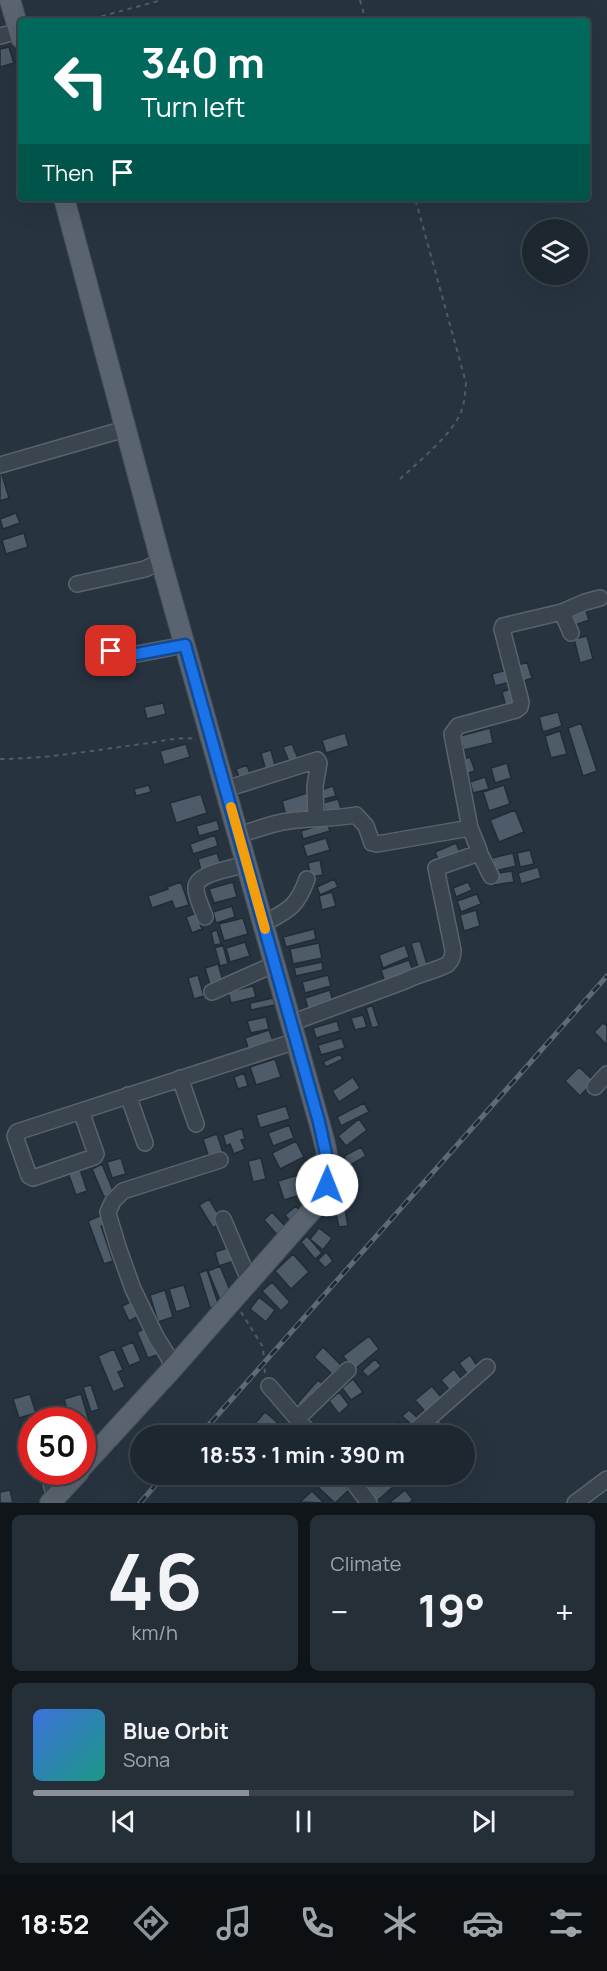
<!DOCTYPE html>
<meta charset="utf-8">
<style>
:root{--surface:#1d2730;--page:#252f38;--text:#f1f3f6;--muted:#a0a5ab;--line:#3b444c;--accent:#8c9099}
body{margin:0;font-family:Manrope,sans-serif;background:var(--page);color:var(--text);height:100vh;display:flex;flex-direction:column;font-size:22px;white-space:nowrap}
*{box-sizing:border-box;margin:0}
p{font-size:20px;color:var(--muted)}
.icon{flex:none;width:33px;height:33px;fill:none;stroke:currentColor;stroke-width:2;stroke-linecap:round;stroke-linejoin:round}
.map{position:relative;height:1503px;overflow:hidden}
.sheet{display:flex;flex-direction:column;gap:12px;padding:12px;background:#10151a;flex:1}
.sheet>*{flex:none}
.top-card{position:absolute;left:18px;top:18px;width:572px;height:183px;border-radius:6px;box-shadow:0 6px 24px #0002,0 0 0 2px var(--line);background:#00695c;color:#fff;overflow:hidden}
.controls{position:absolute;left:522px;top:219px;display:grid;gap:12px}
.controls a{display:grid;place-items:center;width:66px;height:66px;border-radius:50%;background:var(--surface);box-shadow:0 6px 24px #0002,0 0 0 2px var(--line);font-size:30px}
.speed{position:absolute;left:18px;top:1407px;display:flex;gap:12px;font-size:30px;font-weight:700;text-align:center}
.speed>*{display:grid;place-content:center;width:78px;height:78px;border-radius:50%;background:var(--surface);box-shadow:0 6px 24px #0002,0 0 0 2px var(--line);line-height:1}
.speed .limit{border:9px solid #d22;background:#fff;color:#111}
.pin{position:absolute;display:grid;place-items:center;width:51px;height:51px;color:#fff;margin:-26px;border-radius:12px;box-shadow:0 3px 9px #0006}
.me{position:absolute;width:66px;margin:-33px;rotate:1deg;stroke-linejoin:round;filter:drop-shadow(0 0 4px #0008)}
.turn{display:flex;align-items:center;gap:21px;height:126px;padding:0 24px;font-size:27px}
.turn .icon{width:78px;height:78px;stroke-width:2.5}
.turn b{display:block;font-size:42px;line-height:51px}
.then{display:flex;align-items:center;height:57px;padding:0 24px;background:#0003;gap:12px;font-size:22px}
.big{font-size:45px;font-weight:700;line-height:1.1}
.sheet .card{flex:1;display:flex;flex-direction:column;justify-content:center;gap:9px;min-width:0;padding:0 21px;border-radius:9px;background:var(--page)}
.sheet .dial{align-items:center;gap:0}
.dial b{font-size:78px;line-height:1}
.song{display:flex;align-items:center;gap:18px}
.cover{width:72px;height:72px;border-radius:9px;background:linear-gradient(135deg,hsl(220 70% 55%),hsl(170 70% 35%))}
.played{height:6px;border-radius:3px;background:linear-gradient(90deg,var(--accent) 40%,var(--line) 40%)}
.keys{display:flex;justify-content:space-around;direction:ltr}
.heat{display:flex;justify-content:space-between;align-items:center;font-size:33px;direction:ltr}
.sheet .tiles{flex:1;display:grid;gap:12px;grid-template-columns:1fr 1fr}
.card:last-child{grid-column:span 2}
.trip{position:absolute;left:130px;top:1425px;width:345px;height:60px;border-radius:30px;background:var(--surface);box-shadow:0 6px 24px #0002,0 0 0 2px var(--line);font-weight:700;line-height:60px;text-align:center}
.dock{display:flex;height:96px;justify-content:space-around;align-items:center;background:#0c1013;color:var(--muted)}
.dock .icon{width:42px;height:42px}
.dock .on{color:var(--accent)}
.dock b{font-size:27px;color:var(--text)}
.map>svg:first-child{display:block}
</style>
<div class="map">
<svg width="607" height="1503" viewBox="0 0 607 1503">
<rect width="100%" height="100%" fill="#273440"/>
<path fill="#4e5b68" stroke="#222c37" stroke-width="1.5" d="M9,47L14,63L0,67V49Z
M0,468L9,498L0,501Z
M16,513L20,523L3,529L0,519Z
M24,533L28,547L6,554L2,540Z
M585,608L589,620L570,627L566,615Z
M587,636L593,659L580,663L574,639Z
M527,662L532,678L521,682L516,666Z
M507,670L510,682L495,686L492,674Z
M510,689L516,708L507,711L502,692Z
M163,703L166,714L147,719L144,707Z
M558,712L562,726L543,732L539,717Z
M581,723L597,771L583,776L568,728Z
M490,728L493,743L464,750L460,736Z
M560,731L567,754L551,758L545,736Z
M345,733L349,746L326,753L322,740Z
M186,744L190,757L164,765L160,751Z
M292,744L300,763L291,767L283,747Z
M271,750L276,769L266,771L261,753Z
M470,757L475,771L465,774L461,760Z
M507,763L511,778L495,783L491,768Z
M247,765L252,779L241,783L236,769Z
M485,777L489,789L473,793L470,782Z
M149,785L151,792L136,796L134,789Z
M504,785L510,804L489,811L483,792Z
M333,786L336,796L321,800L318,791Z
M307,793L313,811L287,819L282,801Z
M201,794L207,813L176,823L170,803Z
M338,799L342,812L327,816L323,803Z
M515,810L524,832L499,842L490,820Z
M217,820L220,830L199,836L196,826Z
M327,823L330,831L303,839L301,831Z
M215,835L218,846L193,854L190,844Z
M326,838L330,850L307,857L303,845Z
M456,843L461,855L440,864L435,852Z
M530,850L534,864L520,867L517,853Z
M217,853L221,865L201,871L198,859Z
M513,853L516,866L495,871L492,858Z
M320,860L323,875L311,877L308,863Z
M538,867L541,878L521,884L518,873Z
M512,871L514,882L495,885L493,874Z
M334,879L338,887L320,895L317,887Z
M181,882L189,905L175,909L172,901L152,908L148,896L168,889L167,887Z
M233,882L237,897L214,903L209,889Z
M468,882L472,890L456,897L453,888Z
M332,892L336,906L322,910L319,896Z
M477,894L481,904L461,912L457,901Z
M232,906L235,917L216,923L213,912Z
M476,910L480,926L464,931L460,915Z
M196,913L202,929L192,933L186,917Z
M243,918L248,934L224,941L219,924Z
M314,929L316,939L286,947L283,937Z
M217,930L221,944L214,945L211,932Z
M420,941L427,964L418,967L411,943Z
M245,942L250,956L230,962L226,948Z
M319,943L322,958L293,964L290,949Z
M223,945L228,964L220,966L215,948Z
M405,945L409,957L383,968L379,955Z
M409,960L414,974L386,985L381,970Z
M322,962L323,970L296,976L294,968Z
M218,964L224,984L211,988L205,968Z
M198,975L204,996L194,999L188,978Z
M328,975L331,986L305,993L302,982Z
M253,986L256,997L231,1003L228,992Z
M330,990L333,1002L308,1009L305,998Z
M273,998L275,1005L251,1010L250,1003Z
M372,1005L379,1026L372,1028L366,1008Z
M363,1015L367,1027L355,1030L351,1018Z
M266,1017L269,1029L251,1033L247,1021Z
M337,1021L340,1031L316,1038L313,1028Z
M603,1023L607,1026V1045L594,1032Z
M269,1030L275,1046L250,1054L245,1038Z
M342,1038L345,1048L321,1055L318,1045Z
M340,1054L343,1059L326,1067L323,1062Z
M275,1059L281,1077L256,1085L250,1067Z
M579,1067L594,1081L580,1096L565,1081Z
M244,1073L248,1086L238,1089L234,1077Z
M353,1077L360,1088L339,1102L332,1091Z
M364,1103L369,1112L341,1126L337,1117Z
M286,1106L290,1119L260,1128L256,1115Z
M359,1119L367,1130L346,1146L338,1136Z
M289,1125L294,1138L273,1146L268,1133Z
M242,1128L245,1139L241,1140L245,1149L234,1154L230,1144L226,1146L223,1135Z
M217,1134L224,1156L210,1161L203,1139Z
M296,1141L304,1157L280,1169L272,1153Z
M361,1147L366,1156L349,1166L344,1156Z
M121,1158L126,1174L112,1178L107,1162Z
M261,1158L266,1179L253,1182L248,1161Z
M102,1164L114,1193L104,1197L92,1169Z
M80,1169L87,1191L76,1195L68,1173Z
M298,1175L304,1194L284,1200L278,1181Z
M209,1199L223,1222L213,1228L199,1205Z
M343,1199L348,1226L339,1227L333,1202Z
M296,1206L303,1215L292,1224L285,1215Z
M272,1212L288,1229L279,1237L264,1220Z
M104,1214L108,1224L101,1226L113,1261L104,1264L88,1221Z
M319,1228L332,1238L323,1250L310,1239Z
M307,1236L322,1253L315,1259L301,1242Z
M230,1247L234,1261L219,1266L215,1252Z
M326,1252L333,1261L325,1268L318,1260Z
M293,1254L309,1272L291,1289L275,1271Z
M220,1266L232,1295L220,1300L208,1271Z
M207,1270L219,1306L210,1308L199,1273Z
M272,1282L290,1302L281,1311L262,1291Z
M184,1285L191,1307L176,1312L169,1289Z
M165,1290L173,1317L158,1322L150,1295Z
M259,1297L275,1310L266,1322L250,1309Z
M137,1299L143,1314L129,1321L122,1306Z
M149,1327L160,1354L148,1358L137,1332Z
M369,1336L379,1349L354,1370L343,1356Z
M133,1342L141,1361L129,1366L121,1347Z
M323,1347L341,1365L332,1374L314,1357Z
M114,1349L123,1370L118,1372L125,1387L113,1392L98,1356Z
M470,1355L480,1370L470,1378L459,1363Z
M375,1359L381,1366L368,1377L362,1371Z
M454,1369L464,1382L451,1392L441,1380Z
M353,1379L363,1392L351,1400L342,1388Z
M318,1380L325,1386L304,1410L297,1404Z
M91,1385L99,1409L91,1412L83,1387Z
M432,1386L445,1402L428,1415L415,1400Z
M339,1392L349,1405L339,1414L329,1401Z
M30,1394L36,1413L19,1418L13,1399Z
M81,1394L90,1424L82,1426V1420H70L64,1399Z
M409,1410L420,1420L414,1427L402,1416Z
M265,1412L277,1422L266,1436H262L252,1427Z
M439,1420L453,1435L452,1436H433L428,1430Z
M399,1422L408,1433L405,1436H399L392,1427Z
M30,1423L32,1428V1470L20,1425Z
M380,1425L389,1436H372L370,1434Z
M304,1474H332L349,1490L335,1503Z
M391,1474H396L401,1480L377,1501L373,1496L370,1497L365,1480L375,1477L378,1486Z
M10,1490L13,1503H0V1492Z
M405,1490L413,1500L409,1503H389Z
M312,1491L324,1503L300,1502Z"/>
<g fill="none" stroke-linecap="round" stroke-linejoin="round">
<g stroke="#59636d" stroke-width="18">
<path id="minor" d="M0,36L19,31
M0,465L125,429
M77,584L145,569L161,561
M562,612L571,633
M111,651L137,654L185,645
M226,789L317,760L319,763L315,786L316,817
M239,835C255,830 272,823 289,821C312,818 334,819 356,815L366,826L372,843L377,844L470,828
M479,852L491,876
M205,917C202,908 196,897 196,888C195,873 235,868 247,864
M263,924C289,910 297,907 307,879
M212,992L275,964
M291,1023L405,981C417,974 439,970 448,964C452,960 453,955 453,950L436,868L476,854L479,850L470,828L452,734L458,726L516,710L520,707L521,702L502,629L503,626L562,612L585,602L600,598
M180,1078L196,1124
M595,1087L607,1074
M128,1095L145,1143
M81,1111L96,1154L94,1157L33,1178L29,1176L15,1136L17,1132L296,1041
M223,1219L249,1280
M173,1368L168,1356L156,1337L133,1289L119,1250L109,1217L108,1212L113,1201L123,1191L220,1160
M269,1386L312,1436
M297,1419L348,1370
M409,1436L487,1367
M48,1472L55,1498
M347,1474L369,1503
M575,1503L607,1479"/>
</g>
<g stroke="#48515c" stroke-width="22">
<path id="major" d="M10,0L21,38
M64,198L161,561L319,1122C328,1155 334,1169 320,1201L173,1368L82,1467
M50,1503L79,1472"/>
</g>
<path stroke="#495f60" stroke-width="2" stroke-dasharray="4.5 4.5" stroke-linecap="butt" d="M360,0L366,21
M84,21L162,0
M400,479C419,461 452,435 461,412C465,402 465,393 466,383L415,198
M0,759C47,759 95,750 142,744C161,742 178,736 196,739
M241,1312L263,1347L265,1375"/>
<use href="#minor" stroke="#3b4550" stroke-width="15"/>
<use href="#major" stroke="#596470" stroke-width="20"/>
<g stroke="#5e6a76" stroke-width="5">
<path id="rail" d="M199,1436L607,976
M140,1503L165,1474"/>
</g>
<use href="#rail" stroke="#202a35" stroke-width="3" stroke-dasharray="9" stroke-linecap="butt"/>
</g>
<g fill="none" stroke-linecap="round" stroke-linejoin="round">
<g stroke="#114b97" stroke-width="15">
<path id="route" d="M111,651L137,654L185,645L319,1122L329,1168L327,1185"/>
</g>
<use href="#route" stroke="#1a73e8" stroke-width="10"/>
<path stroke="#f59e0b" stroke-width="10" d="M231,807L265,929"/>
</g>
</svg>
<div class="controls">
<a><svg class="icon" aria-label="layers" viewBox="0 0 24 24"><path d="M12 4l9 5-9 5-9-5zM3 14l9 5 9-5"/></svg></a>
</div>
<div class="speed"><div class="limit">50</div></div>
<div class="pin" style="left:111px;top:651px;background:#d93025"><svg class="icon" aria-label="arrive" viewBox="0 0 24 24"><path d="M6 21V4h12l-3 4 3 4H6"/></svg></div>
<svg class="me" style="left:327px;top:1185px" viewBox="-20 -20 40 40"><circle r="19" fill="#fff"/><path d="M0-13L10 11 0 6-10 11z" fill="#1a73e8"/></svg>
<div class="trip">18:53 · 1 min · 390 m</div>
<div class="top-card">
<div class="turn"><svg class="icon" aria-label="left" viewBox="0 0 24 24"><path d="M17 20v-9H6M10 6l-5 5 5 5"/></svg><div><b>340 m</b>Turn left</div></div>
<div class="then">Then<svg class="icon" aria-label="arrive" viewBox="0 0 24 24"><path d="M6 21V4h12l-3 4 3 4H6"/></svg></div>
</div>
</div>
<section class="sheet">
<div class="tiles">
<div class="card dial"><b>46</b><p>km/h</p></div>
<div class="card"><p>Climate</p>
<div class="heat"><a>−</a><b class="big">19°</b><a>+</a></div>
</div>
<div class="card">
<div class="song"><i class="cover"></i><div><b>Blue Orbit</b><p>Sona</p></div></div>
<div class="played"></div>
<div class="keys"><svg class="icon" aria-label="previous" viewBox="0 0 24 24"><path d="M18 5L8 12l10 7zM5 5v14"/></svg><svg class="icon" aria-label="pause" viewBox="0 0 24 24"><path d="M8 5v14M16 5v14"/></svg><svg class="icon" aria-label="next" viewBox="0 0 24 24"><path d="M6 5l10 7-10 7zM19 5v14"/></svg></div>
</div>
</div>
</section>
<nav class="dock">
<b>18:52</b>
<svg class="icon on" aria-label="directions" viewBox="0 0 24 24"><path d="M12 3l9 9-9 9-9-9zM9 14v-3h6M13 9l2 2-2 2"/></svg>
<svg class="icon" aria-label="music" viewBox="0 0 24 24"><path d="M9 18V5l10-2v13"/><circle cx="6" cy="18" r="3"/><circle cx="16" cy="16" r="3"/></svg>
<svg class="icon" aria-label="phone" viewBox="0 0 24 24"><path d="M5 4h4l2 5-3 2q2 4 5 5l2-3 5 2v4C11 20 4 13 5 4z"/></svg>
<svg class="icon" aria-label="climate" viewBox="0 0 24 24"><path d="M12 3v18M4 7l16 10M4 17L20 7"/></svg>
<svg class="icon" aria-label="car" viewBox="0 0 24 24"><path d="M5 17H2v-5l4-1 3-4h7l3 4 3 1v5h-3M9 17h6M6 11h13"/><circle cx="7" cy="17" r="2"/><circle cx="17" cy="17" r="2"/></svg>
<svg class="icon" aria-label="filters" viewBox="0 0 24 24"><path d="M4 7h16M4 17h16"/><circle cx="9" cy="7" r="2"/><circle cx="15" cy="17" r="2"/></svg>
</nav>
